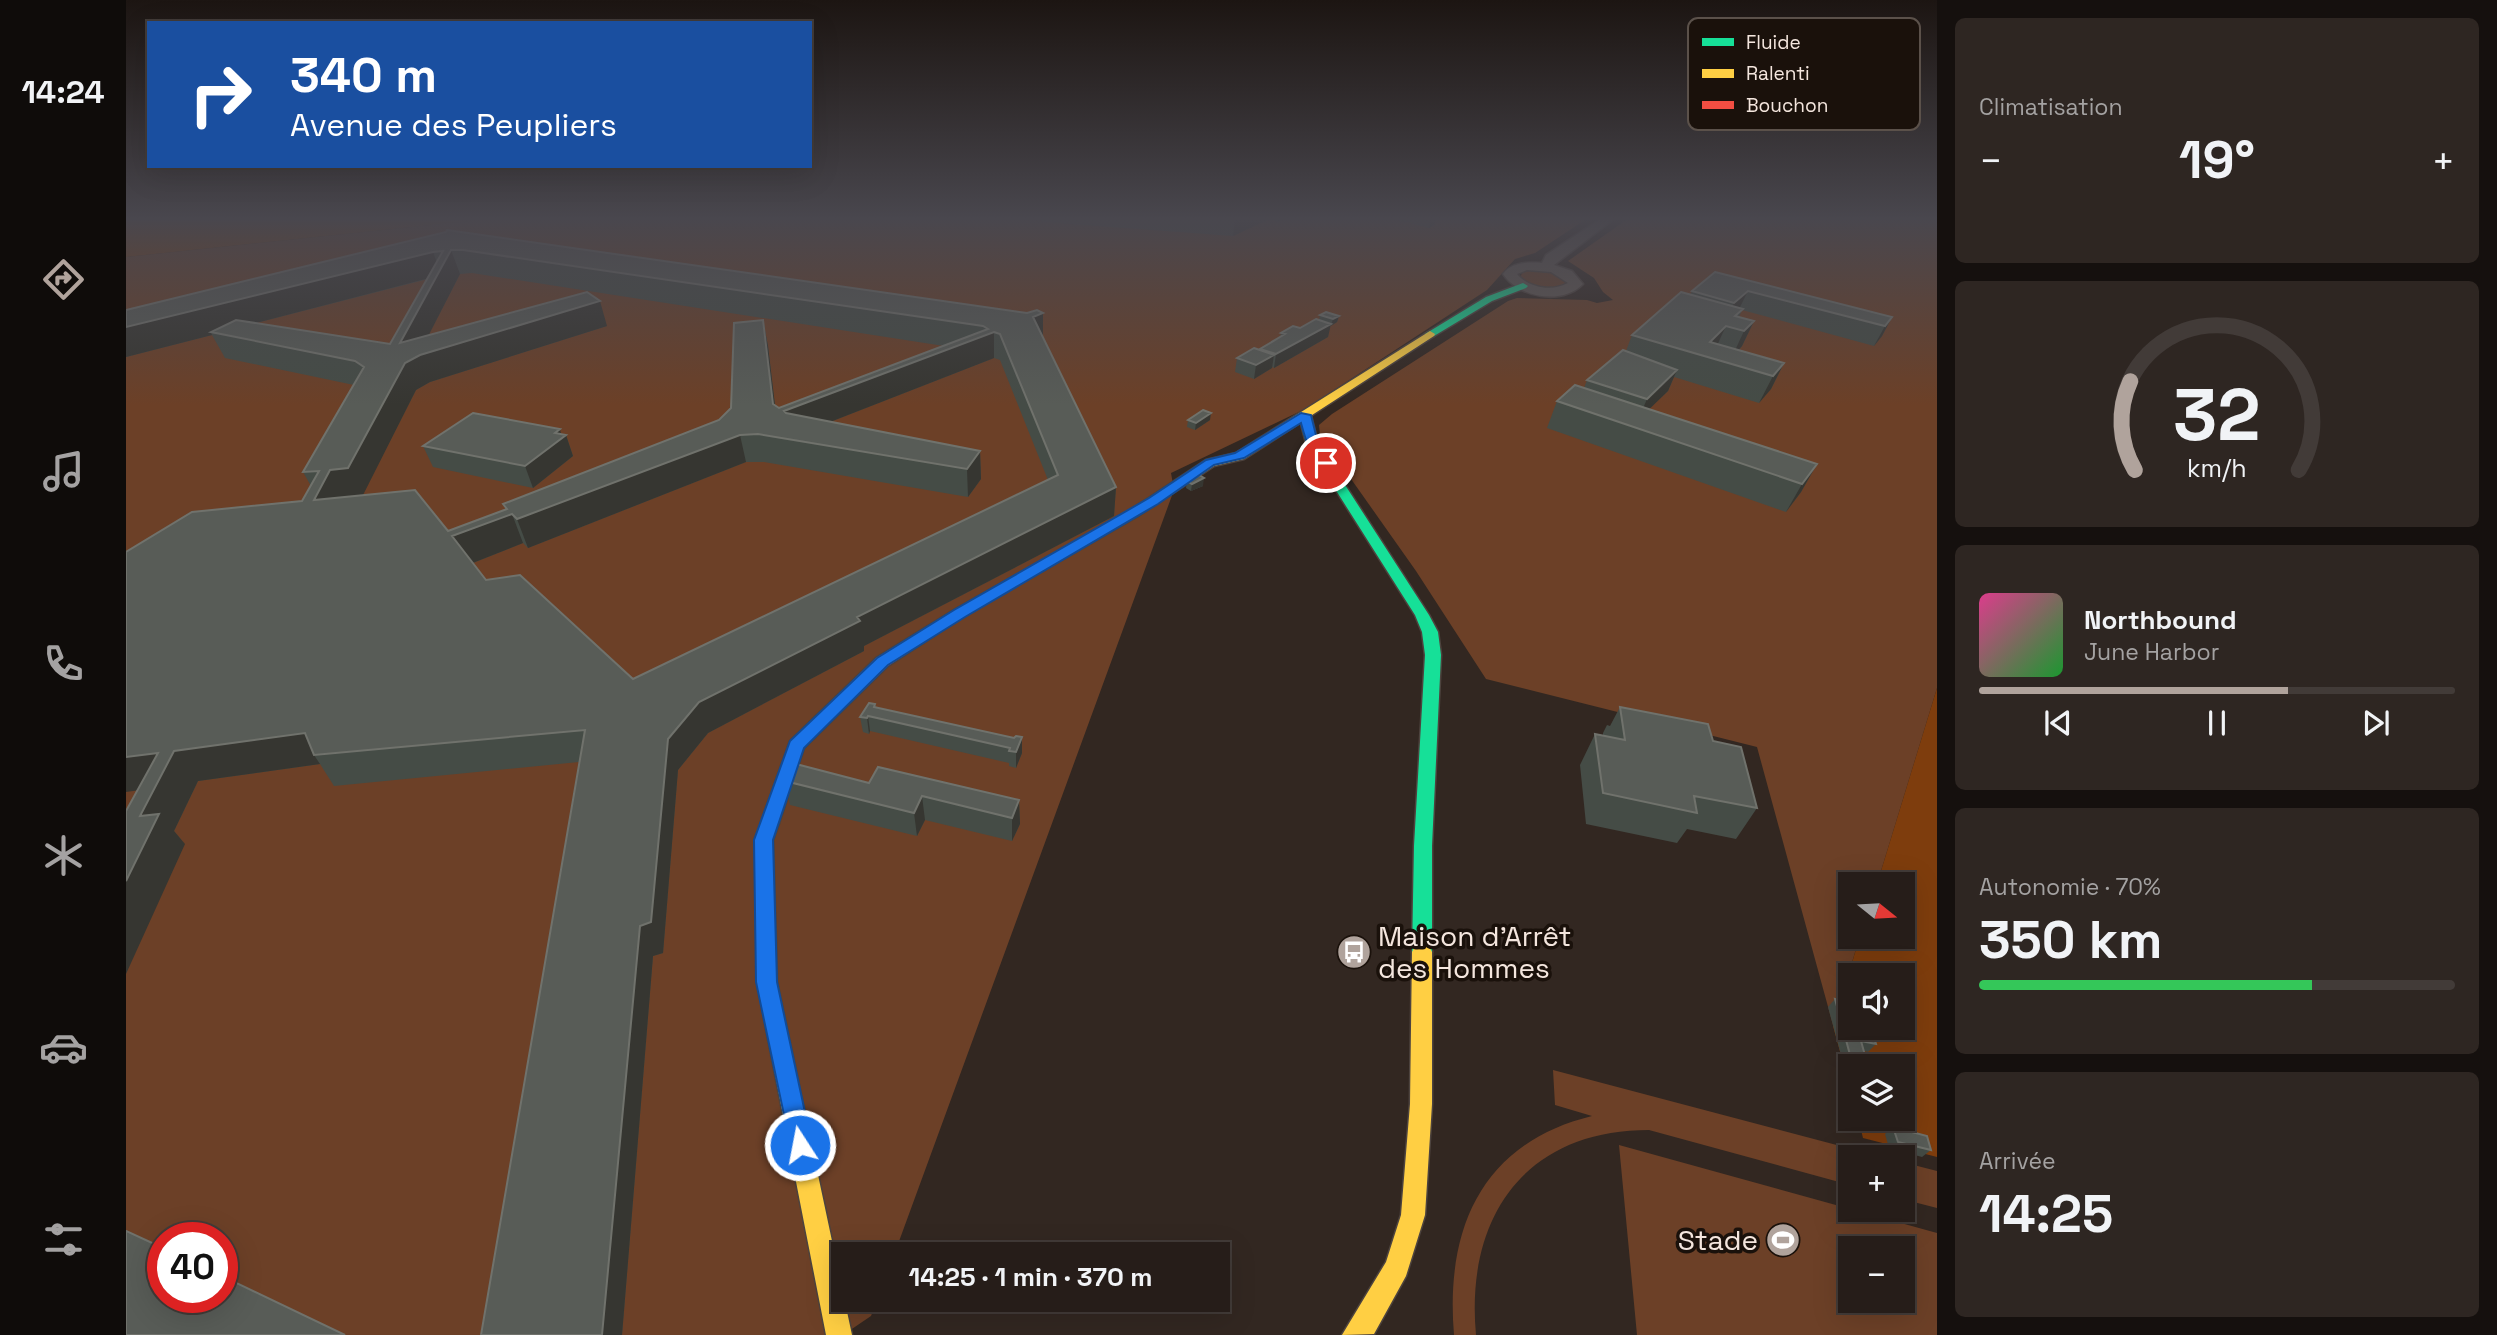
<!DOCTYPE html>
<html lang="fr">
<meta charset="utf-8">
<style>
:root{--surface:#261d19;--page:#2e2622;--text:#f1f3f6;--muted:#a4a2a2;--line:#423b38;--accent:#b0a39c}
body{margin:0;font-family:"Space Grotesk",sans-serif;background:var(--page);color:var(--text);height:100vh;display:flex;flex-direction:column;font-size:26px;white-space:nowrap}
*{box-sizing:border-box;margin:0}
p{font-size:23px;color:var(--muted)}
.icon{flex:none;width:38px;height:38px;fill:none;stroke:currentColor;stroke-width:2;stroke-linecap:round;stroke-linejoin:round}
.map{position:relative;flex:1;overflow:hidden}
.drawer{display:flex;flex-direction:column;gap:18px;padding:18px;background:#15100e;width:560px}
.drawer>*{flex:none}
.hud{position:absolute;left:21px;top:21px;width:665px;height:147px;border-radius:0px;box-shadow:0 7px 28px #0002,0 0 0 2px var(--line);background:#1a4fa0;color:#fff;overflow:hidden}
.needle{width:46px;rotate:108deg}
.fabs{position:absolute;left:1712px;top:872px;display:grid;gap:14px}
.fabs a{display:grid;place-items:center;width:77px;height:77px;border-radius:0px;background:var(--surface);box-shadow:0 7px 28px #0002,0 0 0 2px var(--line);font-size:35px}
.speed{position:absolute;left:21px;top:1222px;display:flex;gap:14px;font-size:35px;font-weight:700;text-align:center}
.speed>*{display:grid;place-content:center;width:91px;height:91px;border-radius:50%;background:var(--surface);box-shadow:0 7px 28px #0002,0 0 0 2px var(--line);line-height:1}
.speed .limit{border:10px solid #d22;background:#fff;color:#111}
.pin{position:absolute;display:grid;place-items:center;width:60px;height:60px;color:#fff;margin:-30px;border:4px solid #fff;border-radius:50%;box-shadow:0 2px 7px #0007}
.me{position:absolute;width:77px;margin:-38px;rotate:349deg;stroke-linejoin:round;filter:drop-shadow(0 0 5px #0008)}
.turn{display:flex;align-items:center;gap:24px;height:147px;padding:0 28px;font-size:32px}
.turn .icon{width:91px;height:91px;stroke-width:2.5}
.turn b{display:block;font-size:49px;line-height:60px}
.big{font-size:52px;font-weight:700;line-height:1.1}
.drawer .widget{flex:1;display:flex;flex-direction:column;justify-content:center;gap:10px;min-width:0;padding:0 24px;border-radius:10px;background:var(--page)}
.drawer .dial{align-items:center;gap:0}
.dial svg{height:182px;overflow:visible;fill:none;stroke:var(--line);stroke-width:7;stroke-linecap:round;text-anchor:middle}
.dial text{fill:var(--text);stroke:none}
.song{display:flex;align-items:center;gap:21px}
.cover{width:84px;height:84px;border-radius:10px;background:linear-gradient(135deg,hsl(330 70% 55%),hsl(130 70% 35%))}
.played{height:7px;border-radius:4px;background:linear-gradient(90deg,var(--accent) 65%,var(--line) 65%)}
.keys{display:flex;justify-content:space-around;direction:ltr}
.heat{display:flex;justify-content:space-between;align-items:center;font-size:38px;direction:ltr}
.charge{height:10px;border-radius:5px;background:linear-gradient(90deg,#34c759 70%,var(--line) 0)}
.trip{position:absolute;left:705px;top:1242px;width:399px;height:70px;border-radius:0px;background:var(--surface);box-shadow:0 7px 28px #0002,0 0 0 2px var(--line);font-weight:700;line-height:70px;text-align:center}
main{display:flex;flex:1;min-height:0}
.tab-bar{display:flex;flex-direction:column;width:126px;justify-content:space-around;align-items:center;background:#0f0c0a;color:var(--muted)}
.tab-bar .icon{width:49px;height:49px}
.tab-bar .active{color:var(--accent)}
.tab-bar b{font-size:32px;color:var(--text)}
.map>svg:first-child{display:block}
</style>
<main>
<nav class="tab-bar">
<b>14:24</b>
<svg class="icon active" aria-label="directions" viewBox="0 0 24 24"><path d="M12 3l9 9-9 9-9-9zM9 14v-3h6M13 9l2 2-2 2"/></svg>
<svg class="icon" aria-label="music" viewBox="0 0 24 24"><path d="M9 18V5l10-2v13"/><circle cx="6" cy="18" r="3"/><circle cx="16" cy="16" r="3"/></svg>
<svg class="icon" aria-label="phone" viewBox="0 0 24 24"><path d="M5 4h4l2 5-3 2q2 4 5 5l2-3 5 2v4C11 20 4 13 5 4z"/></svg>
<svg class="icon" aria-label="climate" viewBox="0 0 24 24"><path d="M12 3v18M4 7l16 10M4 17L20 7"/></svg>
<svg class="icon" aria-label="car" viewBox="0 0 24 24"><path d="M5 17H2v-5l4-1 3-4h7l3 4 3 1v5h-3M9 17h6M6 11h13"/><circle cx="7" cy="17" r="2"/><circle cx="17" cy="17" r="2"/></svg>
<svg class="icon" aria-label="filters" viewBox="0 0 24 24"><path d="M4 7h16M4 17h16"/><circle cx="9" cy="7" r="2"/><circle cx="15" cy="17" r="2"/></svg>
</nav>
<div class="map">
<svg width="1811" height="1335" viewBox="0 0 1811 1335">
<rect width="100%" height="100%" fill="#322721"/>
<path fill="#6c4027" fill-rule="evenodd" d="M372,218H1462L1409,253L1389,259L1361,290L1179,409L1045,473L1048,490L768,1255H718V1300H751L745,1316L717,1335H0V257ZM37,1237H96V1297H37Z
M1503,218H1811V688L1751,884H1724V936H1734L1707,1025L1631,747L1360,679L1290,571L1194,435L1193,425L1206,414L1382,301L1391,298L1461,300L1471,303L1487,300L1477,292L1468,278L1442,261Z
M1401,271L1423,272L1442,281L1441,284C1425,290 1409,289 1394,278L1396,273Z
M1427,1070L1756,1157H1724V1185L1523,1130C1399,1130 1339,1217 1350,1335H1328C1319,1228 1356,1143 1466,1116L1429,1105Z
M1493,1145L1811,1233V1335H1511ZM1724,1248H1776V1300H1724Z
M1776,1162L1811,1171V1208L1776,1199Z"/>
<path fill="#7e3d0d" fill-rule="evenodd" d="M0,218H372L0,257Z
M1811,688V1157L1737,1138L1732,1118H1776V1066H1724V1088L1707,1026L1734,936H1776V884H1751ZM1724,975H1776V1027H1724Z"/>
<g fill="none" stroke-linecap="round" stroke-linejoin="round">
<g stroke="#4d433e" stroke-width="3">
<path id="street" d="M1476,218H1489L1428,265L1446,271L1457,284C1436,306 1392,297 1377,274C1386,262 1402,262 1416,263L1420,255ZM1401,270L1425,272L1442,283C1426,292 1403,288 1391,274Z"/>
</g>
<g stroke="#4d433e" stroke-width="3">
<path id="fast" d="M1397,283L1402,286L1400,288L1366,301L1308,336L1299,334L1360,297Z
M1179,413L1185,416L1192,443L1303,615L1312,632L1315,655L1306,846V952L1303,958L1296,961L1289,958L1286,952L1288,846L1299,655L1296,632L1289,615L1180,443L1173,416Z"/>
</g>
<g stroke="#4d433e" stroke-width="3">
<path id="slow" d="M1304,331L1309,334L1308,336L1118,459L1088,466L1012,516H1002L1000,513L1080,460L1110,453Z
M644,816L650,818L653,823L647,840L651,982L726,1335H700L631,982L629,840L638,818Z
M1296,943L1303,946L1306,952V1104L1299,1215L1280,1276L1248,1334L1216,1335L1260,1262L1275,1215L1284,1104L1286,952L1289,946Z"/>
</g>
<g stroke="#4d433e" stroke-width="3">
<path id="jam" d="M1007,509L1014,513L1012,516L838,616L762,666L678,748L653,823L650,828L644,830L638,828L635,823L664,741L750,658L828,610Z"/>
</g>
<use href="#street" fill="#645b56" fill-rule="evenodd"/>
<use href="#fast" fill="#16e098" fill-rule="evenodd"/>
<use href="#slow" fill="#ffcf43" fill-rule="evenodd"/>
<use href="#jam" fill="#f24e42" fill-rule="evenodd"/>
</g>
<path fill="#454c46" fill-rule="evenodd" d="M913,218H1161L1152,222L1143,219L1107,236L917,222Z
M1264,218H1310L1308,225L1303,228Z
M320,232L917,337L990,487L988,516L738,646V651L582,733L552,770L537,953L527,956L496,1335H355L453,762L208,786L194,764L72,781L48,831L59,844L11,790L185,486L177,472L228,385L99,358L86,335L0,357V310ZM346,273L818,346L653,408L649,405L642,346L637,320L605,408L593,420L377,504L380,510L322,531L236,496L290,390L304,382L481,326L302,336L334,274ZM302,279L264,344L130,323ZM868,358L874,360L922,480L507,679L360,580L347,563L397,543L402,548L620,462H638L842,497L855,479L854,451L704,422Z
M1589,272L1766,317L1756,336L1748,346L1616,310L1613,317L1628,321L1616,346L1613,350L1658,363L1645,389L1633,403L1548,377L1542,391L1523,409L1691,464L1675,492L1660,512L1421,428L1431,401L1458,388L1461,380L1500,351L1506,335L1564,295L1566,291Z
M1194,315L1213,316L1211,322L1204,326L1202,337L1148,368L1146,367V368L1128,379L1109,372L1111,358L1134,350V349L1154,337L1155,333L1174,328L1193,320Z
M1062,420H1084L1069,430L1061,427Z
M435,434L440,435L447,456L407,488L307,467L297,446Z
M1061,481L1077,486L1065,491L1060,488Z
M749,704L750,707L888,738L896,737V753L890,768L883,766V763L744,731L743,734L737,732L734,717Z
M1494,707L1587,741L1631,808L1610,839L1561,829L1551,843L1460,824L1454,765L1469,734L1477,735V733L1481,725L1484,726Z
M659,781L743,783L893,800L894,824L886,841L799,820L791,836L664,805Z
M1709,999L1750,1044L1742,1052L1738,1051L1742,1066H1724V1088L1702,1007Z
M1767,1127L1805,1150L1796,1157L1763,1148L1759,1134Z"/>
<path fill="#363631" d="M1109,218H1144L1143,219L1107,236Z
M1152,218H1161L1152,222Z
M1305,218H1310L1308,225L1303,228Z
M325,250L334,274L292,356L474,301L481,326L304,382L290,390L236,497L188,500L311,276L91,333L85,332L86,335L0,357V327L307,252L314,271Z
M1622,291L1613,309L1599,322L1608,303Z
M917,313V338L907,317Z
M1213,316L1211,322L1205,326L1207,319Z
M1766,317L1756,336L1748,346L1759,326Z
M637,320L642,346L652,431L647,404Z
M1628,321L1616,346L1606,357L1618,331Z
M1205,324L1202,337L1148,368L1150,354Z
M1600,326L1588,352L1584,342Z
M868,332V358L663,438L658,411Z
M1148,355L1146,368L1128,379L1130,365Z
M1658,363L1645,389L1633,403L1647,376Z
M1551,370L1542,391L1512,420L1521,399Z
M1085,413L1084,420L1069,430L1070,423Z
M434,429L436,438L440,435L447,456L407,488L399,466L429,433Z
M614,435L620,462L402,548L391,519Z
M854,451L855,479L842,497L841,469Z
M1691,464L1675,492L1660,512L1676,484Z
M1078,478L1077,486L1065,491L1066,484Z
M990,487L988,516L738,646V651L582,733L552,770L537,953L527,956L496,1335H476L514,926L542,739L573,702L731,617Z
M386,514L397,543L339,566L326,536Z
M742,716L744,731L743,734L741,718Z
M179,733L188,755L194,764L72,781L48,831L59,844L0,974V881L14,816L29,788L0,792V757Z
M896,737V753L890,768V752Z
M796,796L799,820L791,836L788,813Z
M893,800L894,824L886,841V818Z"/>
<path fill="#585c57" stroke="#70726c" stroke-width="2" fill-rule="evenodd" d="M321,230L901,313L911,310L917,313L907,317L990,487L731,617L734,621L573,702L542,739L525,922L514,926L476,1335H355L459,730L188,755L179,733L48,751L14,816L33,814L0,881V811L32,753L0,757V552L66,512L176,501L193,471L177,472L238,367L229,361L85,332L110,320L264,344L317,251L307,252L0,327V310L320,232ZM325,250H337L857,326L862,329L653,408L647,404L637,320L608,323L605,408L593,420L377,504L381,509L322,531L289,490L188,500L204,470L222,468L279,363L294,355L474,301L461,292L274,343ZM868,332L874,334L932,475L507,679L394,575L360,580L326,536L386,514L391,519L614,435L632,434L841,469L854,451L660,413L658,411Z
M1589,272L1766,317L1759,326L1622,291L1608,303L1566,291Z
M1555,292L1617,309L1609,316L1628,321L1618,331L1600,326L1584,342L1658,363L1647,376L1506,335Z
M1200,312L1213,316L1207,319L1194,315Z
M1190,319L1205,324L1150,354L1134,349L1159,334L1155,333L1167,326L1174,328Z
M1128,348L1148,355L1130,365L1111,358Z
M1497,350L1551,370L1521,399L1461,380Z
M1449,385L1691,464L1676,484L1431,401Z
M1077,410L1085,413L1070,423L1062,420Z
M347,413L434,429L429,433L440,435L399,466L297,446Z
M1073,475L1078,478L1066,484L1061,481Z
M743,703L749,704L748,707L888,738L890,736L896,737L890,752L883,751L884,748L742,716L741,718L734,717Z
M1494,707L1582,724L1587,741L1615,747L1631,808L1568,796L1571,813L1477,793L1469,734L1499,740Z
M670,764L743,783L752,767L893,800L886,818L796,796L788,813L659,781Z
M1709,999L1724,1003V1027H1745L1750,1044L1735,1041L1742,1066H1727Z
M1767,1127L1801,1136L1805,1150L1772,1142Z
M0,1231L37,1248V1297H96V1276L219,1335H0Z"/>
<linearGradient id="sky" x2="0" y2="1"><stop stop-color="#1c1512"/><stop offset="0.54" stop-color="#49474e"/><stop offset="1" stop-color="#49474e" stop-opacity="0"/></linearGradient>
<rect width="1811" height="405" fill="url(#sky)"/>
<path fill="#1a73e8" stroke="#114b97" stroke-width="2" d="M1175,413L1185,415L1192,443L1206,463L1204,466L1200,467C1185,461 1179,438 1175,423L1118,458L1088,465L1032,504L839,617L762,665L678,748L647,840L651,982L686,1145L683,1153L674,1157L666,1153L630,982L628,840L664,741L751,658L828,610L1023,498L1080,460L1109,453Z"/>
<defs>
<g id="bus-disc" transform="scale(1.75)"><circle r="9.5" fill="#b0a39c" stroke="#1a110b"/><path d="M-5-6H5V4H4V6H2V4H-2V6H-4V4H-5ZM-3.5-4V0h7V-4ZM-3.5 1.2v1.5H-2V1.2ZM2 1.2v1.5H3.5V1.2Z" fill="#fff"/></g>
<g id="stadium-disc" transform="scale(1.75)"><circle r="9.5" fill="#b0a39c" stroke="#1a110b"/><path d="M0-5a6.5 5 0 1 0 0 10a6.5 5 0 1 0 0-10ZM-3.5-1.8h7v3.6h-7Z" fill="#fff"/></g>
</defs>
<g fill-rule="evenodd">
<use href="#bus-disc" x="1228" y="952"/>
<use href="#stadium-disc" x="1657" y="1240"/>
</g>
<g text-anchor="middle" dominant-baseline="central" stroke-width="7" stroke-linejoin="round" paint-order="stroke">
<g font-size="28" fill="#f4e6de" stroke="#1a110b" text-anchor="start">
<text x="1252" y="936">Maison d'Arrêt<tspan x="1252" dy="32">des Hommes</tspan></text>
<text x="1632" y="1240" text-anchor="end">Stade</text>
</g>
</g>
<rect x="1562" y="18" width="232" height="112" rx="10" fill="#1a110b" stroke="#5b514a" stroke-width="2"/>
<rect x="1576" y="38" width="32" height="8" fill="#16e098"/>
<rect x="1576" y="69" width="32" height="9" fill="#ffcf43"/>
<rect x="1576" y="101" width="32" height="8" fill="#f24e42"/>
<g font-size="19" fill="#f4e6de">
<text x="1620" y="49">Fluide</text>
<text x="1620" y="80">Ralenti</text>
<text x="1620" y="112">Bouchon</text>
</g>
</svg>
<div class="fabs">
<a><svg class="needle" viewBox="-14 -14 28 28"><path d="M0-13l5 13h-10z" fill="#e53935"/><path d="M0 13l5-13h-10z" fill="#a4a2a2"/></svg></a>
<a><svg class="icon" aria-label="sound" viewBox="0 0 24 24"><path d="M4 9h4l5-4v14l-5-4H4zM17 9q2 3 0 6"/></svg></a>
<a><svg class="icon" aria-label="layers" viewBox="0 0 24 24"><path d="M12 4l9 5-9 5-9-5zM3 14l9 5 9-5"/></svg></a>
<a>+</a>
<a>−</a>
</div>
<div class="speed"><div class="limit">40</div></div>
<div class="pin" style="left:1200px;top:463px;background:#d93025"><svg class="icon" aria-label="arrive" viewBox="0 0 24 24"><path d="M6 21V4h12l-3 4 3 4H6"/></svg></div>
<svg class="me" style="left:674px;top:1145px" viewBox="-20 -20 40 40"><circle r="17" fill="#1a73e8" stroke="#fff" stroke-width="3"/><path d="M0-11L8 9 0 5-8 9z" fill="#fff"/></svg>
<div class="trip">14:25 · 1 min · 370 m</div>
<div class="hud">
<div class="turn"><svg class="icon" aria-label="right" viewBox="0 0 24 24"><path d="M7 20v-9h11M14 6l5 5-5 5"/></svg><div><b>340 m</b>Avenue des Peupliers</div></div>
</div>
</div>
<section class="drawer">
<div class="widget"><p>Climatisation</p>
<div class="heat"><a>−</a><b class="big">19°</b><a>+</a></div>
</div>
<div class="widget dial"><svg viewBox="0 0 100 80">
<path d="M14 69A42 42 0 1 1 86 69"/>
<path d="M14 69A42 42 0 0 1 12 30" stroke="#b0a39c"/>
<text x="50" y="56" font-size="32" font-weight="700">32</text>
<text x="50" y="72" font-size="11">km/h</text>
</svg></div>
<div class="widget">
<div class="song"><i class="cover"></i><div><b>Northbound</b><p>June Harbor</p></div></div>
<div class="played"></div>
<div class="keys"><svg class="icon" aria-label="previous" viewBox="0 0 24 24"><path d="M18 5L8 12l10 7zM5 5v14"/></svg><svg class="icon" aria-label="pause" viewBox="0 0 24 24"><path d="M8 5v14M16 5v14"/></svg><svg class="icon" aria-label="next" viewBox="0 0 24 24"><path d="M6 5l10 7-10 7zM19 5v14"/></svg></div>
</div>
<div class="widget"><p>Autonomie · 70%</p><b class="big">350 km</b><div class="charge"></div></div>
<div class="widget"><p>Arrivée</p><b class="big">14:25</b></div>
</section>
</main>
